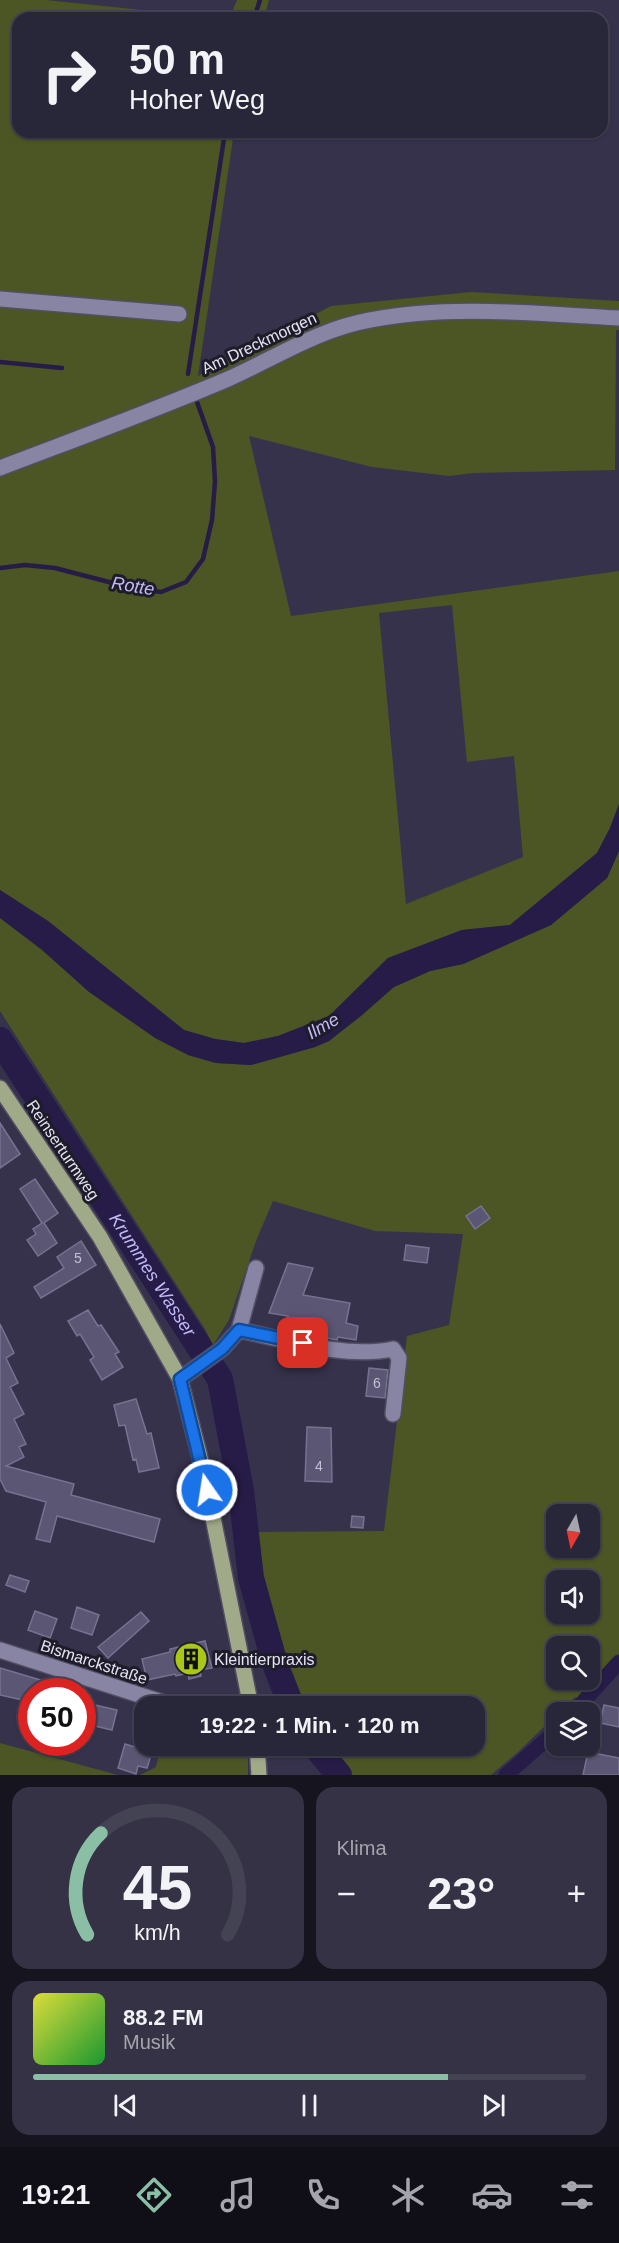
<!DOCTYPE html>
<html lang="de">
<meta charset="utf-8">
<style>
:root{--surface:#282639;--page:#343244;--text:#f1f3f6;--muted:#a5a5ae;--line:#444353;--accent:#8abfa5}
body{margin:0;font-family:Helvetica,sans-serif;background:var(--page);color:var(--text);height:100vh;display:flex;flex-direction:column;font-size:22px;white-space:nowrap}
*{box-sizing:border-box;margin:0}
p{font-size:20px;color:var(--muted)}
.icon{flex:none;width:33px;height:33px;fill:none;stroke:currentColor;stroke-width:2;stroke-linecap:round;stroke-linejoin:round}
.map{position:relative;height:1775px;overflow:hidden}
.panel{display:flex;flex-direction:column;gap:12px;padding:12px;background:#16151f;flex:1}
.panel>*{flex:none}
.guide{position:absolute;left:12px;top:12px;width:596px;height:126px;border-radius:18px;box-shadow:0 2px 4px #0004,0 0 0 2px var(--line);background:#282639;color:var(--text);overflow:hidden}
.needle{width:39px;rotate:189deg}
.fabs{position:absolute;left:546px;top:1504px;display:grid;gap:12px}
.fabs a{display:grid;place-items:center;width:54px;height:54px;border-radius:12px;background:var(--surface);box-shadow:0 2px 4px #0004,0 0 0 2px var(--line);font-size:30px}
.speed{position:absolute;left:18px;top:1678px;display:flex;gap:12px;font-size:30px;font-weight:700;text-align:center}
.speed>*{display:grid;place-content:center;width:78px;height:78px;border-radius:50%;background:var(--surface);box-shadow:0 2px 4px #0004,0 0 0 2px var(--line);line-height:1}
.speed .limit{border:9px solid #d22;background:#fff;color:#111}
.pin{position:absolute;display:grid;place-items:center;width:51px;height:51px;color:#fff;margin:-26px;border-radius:12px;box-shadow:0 3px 9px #0006}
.me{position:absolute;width:66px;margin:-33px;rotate:347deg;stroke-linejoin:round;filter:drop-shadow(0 0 4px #0008)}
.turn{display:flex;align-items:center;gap:21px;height:126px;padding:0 18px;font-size:27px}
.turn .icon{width:78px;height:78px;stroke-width:2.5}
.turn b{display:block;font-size:42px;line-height:51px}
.big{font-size:45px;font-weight:600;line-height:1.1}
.panel .card{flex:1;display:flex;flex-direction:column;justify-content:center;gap:9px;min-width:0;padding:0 21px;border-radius:18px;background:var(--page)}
.panel .dial{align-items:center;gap:0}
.dial svg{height:156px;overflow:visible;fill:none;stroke:var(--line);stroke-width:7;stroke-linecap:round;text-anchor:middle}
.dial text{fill:var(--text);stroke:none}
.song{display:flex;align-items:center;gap:18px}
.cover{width:72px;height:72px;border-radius:9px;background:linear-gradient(135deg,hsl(60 70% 55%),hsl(130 70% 35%))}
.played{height:6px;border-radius:3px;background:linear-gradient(90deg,var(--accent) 75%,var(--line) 75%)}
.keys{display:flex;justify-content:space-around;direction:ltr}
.heat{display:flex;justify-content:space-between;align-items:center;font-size:33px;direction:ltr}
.panel .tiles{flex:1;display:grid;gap:12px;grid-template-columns:1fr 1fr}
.card:last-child{grid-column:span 2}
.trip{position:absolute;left:134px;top:1696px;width:351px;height:60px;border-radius:18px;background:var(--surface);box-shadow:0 2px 4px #0004,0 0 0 2px var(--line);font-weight:600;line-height:60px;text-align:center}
.menu{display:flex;height:96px;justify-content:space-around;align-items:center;background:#100f17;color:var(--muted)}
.menu .icon{width:42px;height:42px}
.menu .active{color:var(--accent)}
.menu b{font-size:27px;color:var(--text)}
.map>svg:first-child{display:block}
</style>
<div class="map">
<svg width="619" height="1775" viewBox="0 0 619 1775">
<rect width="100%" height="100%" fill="#36324c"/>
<path fill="#4b5624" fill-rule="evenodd" d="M0,0H46L219,18H18V132H234L198,376L331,306L471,292L619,301V330H616L615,470L474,473L449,476L372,467L249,436L291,616L619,571V804L610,828L597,853L510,925L462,930L388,958L329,1016L278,1036L244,1043L215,1039L184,1030L48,921L0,890ZM452,605L467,762L514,756L523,857L406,904L379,613Z
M237,0H269L264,18H220L231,14Z
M619,851V1672L588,1706L575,1697L518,1752L491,1775H329L306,1746H474V1707H284C262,1650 246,1592 236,1532L384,1531L407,1336L449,1325L463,1234L375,1231L273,1201L256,1241L229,1320L213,1345L205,1329L0,1011V918L188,1055L216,1063L251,1065L315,1047L329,1041L394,987L430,971L463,964L551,925L607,878ZM556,1515H590V1548H556ZM556,1581H590V1614H556ZM556,1647H590V1680H556Z
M0,1743L118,1775H0Z
M161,1746H248V1775H140L156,1767Z"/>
<path fill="#261c47" d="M619,804V851L607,878L551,925L463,964L430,971L394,987L361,1016L329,1041L315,1047L251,1065L216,1063L188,1055L155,1038L89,992L42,950L0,918V890L48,921L184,1030L215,1039L244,1043L278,1036L329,1016L388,958L462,930L510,925L597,853L610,828Z"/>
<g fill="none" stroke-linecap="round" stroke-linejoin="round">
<path stroke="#261c47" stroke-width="4.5" d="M254,18L260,0
M0,362L62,368
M188,374L225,132
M0,568L25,565L55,568L132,588L161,592L186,582L203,559L212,520L215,481L213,447L197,402"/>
<path stroke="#261c47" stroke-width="15" d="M573,1713L619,1662
M506,1775L556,1731"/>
<g stroke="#261c47" stroke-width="26">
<path id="s1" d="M0,1040L220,1379L241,1491L251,1578L275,1664L292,1707"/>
<path d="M315,1746L339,1775"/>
</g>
</g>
<path fill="#5a5673" stroke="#767291" stroke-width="1.5" d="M0,1123L20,1154L0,1168Z
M35,1179L58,1213L44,1223L57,1243L38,1256L27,1240L36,1234L33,1229L42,1223L20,1189Z
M481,1206L490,1218L475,1229L466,1216Z
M81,1241L96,1265L41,1298L34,1287L64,1268L57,1257Z
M406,1245L429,1248L427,1263L404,1260Z
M288,1263L313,1268L303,1295L350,1303L346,1323L358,1326L356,1340L338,1337L337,1340L321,1337L322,1331L286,1325L288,1316L269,1313Z
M88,1310L98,1326L101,1325L119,1352L115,1354L123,1367L102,1380L90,1360L94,1357L80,1334L77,1336L68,1321Z
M0,1324L14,1353L6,1358L18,1383L10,1387L24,1414L14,1419L26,1444L19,1447L24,1457L6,1466L74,1484L71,1495L160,1519L154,1542L57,1516L50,1542L36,1539L46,1502L6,1491L0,1479Z
M369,1368L388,1370L385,1398L366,1396Z
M136,1399L147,1434L151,1433L159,1468L139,1472L136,1459L133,1460L125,1425L119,1426L114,1405Z
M307,1427L331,1428L332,1482L305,1481Z
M352,1516L364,1517L363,1528L351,1527Z
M10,1575L29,1581L25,1592L6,1585Z
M77,1607L99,1615L92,1635L71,1628Z
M35,1611L57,1619L50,1638L28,1630Z
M141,1612L149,1621L108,1658L98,1647Z
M205,1641L212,1668L200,1670L201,1676L189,1679L188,1673L176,1676L175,1674L147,1680L142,1659L170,1652V1649Z
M0,1668L71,1689L70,1692H32V1702L0,1695Z
M82,1702L117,1710L112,1730L82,1723Z
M604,1705L619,1708V1727L600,1723Z
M125,1744L152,1752L147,1768L138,1766L136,1774L118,1768Z
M588,1752L619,1758V1775H583Z"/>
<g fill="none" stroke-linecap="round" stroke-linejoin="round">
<g stroke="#524e64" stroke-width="18">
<path id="minor" d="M0,299L179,314
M0,468C76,439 153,411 228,379C275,358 319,329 370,320C452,304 537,314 619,318
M239,1330C287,1340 345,1359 393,1349L399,1358L393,1414
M180,1379L222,1349L239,1330L256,1268
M0,1650L177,1707"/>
</g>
<g stroke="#524e64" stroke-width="18">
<path id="major" d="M0,1088L100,1237L180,1379L204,1473L251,1707
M257,1746L259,1775"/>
</g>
<use href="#minor" stroke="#8884a3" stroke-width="15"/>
<use href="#major" stroke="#a1aa88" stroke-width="15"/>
</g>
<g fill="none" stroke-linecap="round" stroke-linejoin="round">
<g stroke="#114b97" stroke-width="15">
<path id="route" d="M207,1490L180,1379L222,1349L239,1330L303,1343"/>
</g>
<use href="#route" stroke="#1a73e8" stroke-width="10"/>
</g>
<defs>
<g id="building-disc" transform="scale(1.725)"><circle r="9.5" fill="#aac717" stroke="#1d1c28"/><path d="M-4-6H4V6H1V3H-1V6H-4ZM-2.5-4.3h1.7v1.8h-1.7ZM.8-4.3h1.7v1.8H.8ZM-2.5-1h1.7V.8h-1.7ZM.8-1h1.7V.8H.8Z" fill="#111"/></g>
</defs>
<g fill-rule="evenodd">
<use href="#building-disc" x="191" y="1659"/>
</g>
<g text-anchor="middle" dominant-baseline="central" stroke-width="6" stroke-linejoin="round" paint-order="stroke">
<g font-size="14" fill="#c2c0d4">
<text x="78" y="1258">5</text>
<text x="377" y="1383">6</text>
<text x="319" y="1466">4</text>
</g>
<g font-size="16" fill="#e5e3f4" stroke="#1d1c28">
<text transform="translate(259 343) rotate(-25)">Am Dreckmorgen</text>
<text transform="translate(63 1150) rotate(56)">Reinserturmweg</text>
<text transform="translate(94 1662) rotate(18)">Bismarckstraße</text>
</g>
<g font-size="16" fill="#e5e3f4" stroke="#1d1c28" text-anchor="start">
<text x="214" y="1659">Kleintierpraxis</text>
</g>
<g font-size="18" font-style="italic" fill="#c2baf7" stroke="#1d1c28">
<text transform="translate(133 586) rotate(9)">Rotte</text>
<text transform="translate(323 1026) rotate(-30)">Ilme</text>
<text stroke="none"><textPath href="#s1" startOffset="280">Krummes Wasser</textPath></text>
</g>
</g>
</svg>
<div class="fabs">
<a><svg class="needle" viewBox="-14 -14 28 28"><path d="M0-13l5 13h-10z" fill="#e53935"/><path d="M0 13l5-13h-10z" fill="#a5a5ae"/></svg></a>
<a><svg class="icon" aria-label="sound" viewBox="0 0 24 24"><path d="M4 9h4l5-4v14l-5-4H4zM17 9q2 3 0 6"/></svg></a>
<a><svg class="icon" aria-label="search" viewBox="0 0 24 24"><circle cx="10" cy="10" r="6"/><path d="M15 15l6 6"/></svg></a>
<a><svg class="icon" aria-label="layers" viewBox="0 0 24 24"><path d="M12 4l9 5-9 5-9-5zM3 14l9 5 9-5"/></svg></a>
</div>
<div class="speed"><div class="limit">50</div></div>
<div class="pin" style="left:303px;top:1343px;background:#d93025"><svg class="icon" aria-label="arrive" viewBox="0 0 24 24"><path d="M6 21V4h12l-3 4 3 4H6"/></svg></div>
<svg class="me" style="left:207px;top:1490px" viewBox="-20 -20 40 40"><circle r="17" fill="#1a73e8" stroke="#fff" stroke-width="3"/><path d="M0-11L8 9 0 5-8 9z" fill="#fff"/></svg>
<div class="trip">19:22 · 1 Min. · 120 m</div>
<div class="guide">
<div class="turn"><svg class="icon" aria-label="right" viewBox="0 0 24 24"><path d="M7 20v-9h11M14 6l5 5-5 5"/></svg><div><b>50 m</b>Hoher Weg</div></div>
</div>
</div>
<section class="panel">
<div class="tiles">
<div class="card dial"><svg viewBox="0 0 100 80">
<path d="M14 69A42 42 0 1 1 86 69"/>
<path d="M14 69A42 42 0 0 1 21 17" stroke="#8abfa5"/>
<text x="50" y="56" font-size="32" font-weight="700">45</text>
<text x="50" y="72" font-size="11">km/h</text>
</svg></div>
<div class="card"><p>Klima</p>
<div class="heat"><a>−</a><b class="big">23°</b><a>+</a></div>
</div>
<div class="card">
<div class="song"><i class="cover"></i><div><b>88.2 FM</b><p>Musik</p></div></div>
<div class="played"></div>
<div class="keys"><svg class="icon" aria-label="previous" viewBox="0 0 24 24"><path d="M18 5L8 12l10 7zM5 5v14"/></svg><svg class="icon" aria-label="pause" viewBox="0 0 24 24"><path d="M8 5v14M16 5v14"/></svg><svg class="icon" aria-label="next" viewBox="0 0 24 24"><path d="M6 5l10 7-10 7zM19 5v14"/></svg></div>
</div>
</div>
</section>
<nav class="menu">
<b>19:21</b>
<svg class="icon active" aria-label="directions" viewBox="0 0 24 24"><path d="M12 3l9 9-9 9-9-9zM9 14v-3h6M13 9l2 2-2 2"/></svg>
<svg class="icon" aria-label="music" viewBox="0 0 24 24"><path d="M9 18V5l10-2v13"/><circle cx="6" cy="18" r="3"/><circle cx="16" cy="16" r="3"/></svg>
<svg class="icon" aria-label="phone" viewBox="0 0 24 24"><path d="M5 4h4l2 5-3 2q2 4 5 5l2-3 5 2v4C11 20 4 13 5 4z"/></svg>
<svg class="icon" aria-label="climate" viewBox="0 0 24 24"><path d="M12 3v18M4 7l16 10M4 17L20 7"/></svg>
<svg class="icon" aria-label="car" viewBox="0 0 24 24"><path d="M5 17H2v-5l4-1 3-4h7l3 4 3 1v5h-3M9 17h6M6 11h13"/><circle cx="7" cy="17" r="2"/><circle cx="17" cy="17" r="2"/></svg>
<svg class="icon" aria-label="filters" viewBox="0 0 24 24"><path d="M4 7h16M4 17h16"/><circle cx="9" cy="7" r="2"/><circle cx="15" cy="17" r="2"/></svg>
</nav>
